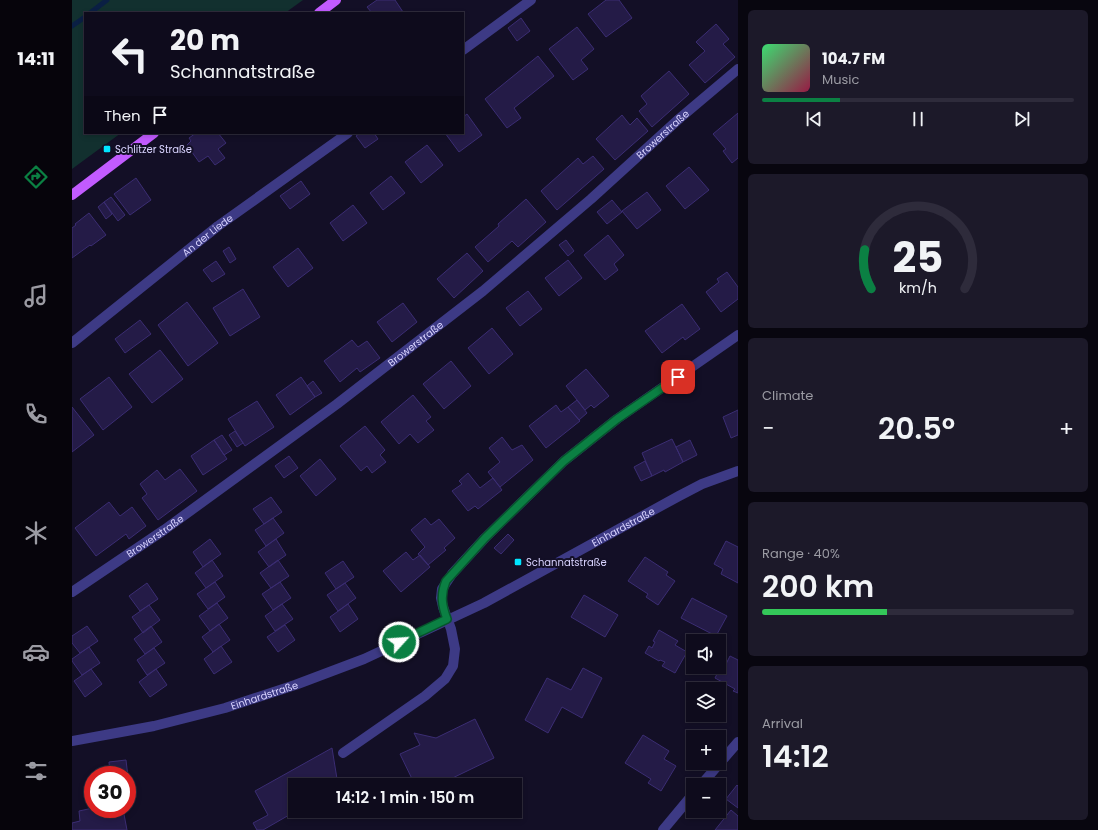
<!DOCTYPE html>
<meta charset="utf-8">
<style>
:root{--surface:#0e0b1c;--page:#1c1929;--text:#f1f3f6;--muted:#9b9ba3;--line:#2e2b3b;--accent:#0b8043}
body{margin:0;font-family:Poppins,sans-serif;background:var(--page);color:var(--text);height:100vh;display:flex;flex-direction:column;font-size:15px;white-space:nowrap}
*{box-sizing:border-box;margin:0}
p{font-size:13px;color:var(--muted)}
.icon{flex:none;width:22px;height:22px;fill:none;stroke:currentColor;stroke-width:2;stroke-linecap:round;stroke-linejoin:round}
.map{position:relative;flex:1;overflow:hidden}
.details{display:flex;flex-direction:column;gap:10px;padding:10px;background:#08060f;width:360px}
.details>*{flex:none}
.top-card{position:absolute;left:12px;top:12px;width:380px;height:122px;border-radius:0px;box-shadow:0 2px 6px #0003,0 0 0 1px var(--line);background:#0e0b1c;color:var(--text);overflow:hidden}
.buttons{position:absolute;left:614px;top:634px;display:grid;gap:8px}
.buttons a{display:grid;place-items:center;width:40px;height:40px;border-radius:0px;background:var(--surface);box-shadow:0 2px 6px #0003,0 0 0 1px var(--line);font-size:20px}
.speed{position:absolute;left:12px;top:766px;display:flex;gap:8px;font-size:20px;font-weight:700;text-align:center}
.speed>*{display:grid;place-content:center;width:52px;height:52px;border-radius:50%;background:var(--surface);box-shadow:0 2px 6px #0003,0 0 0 1px var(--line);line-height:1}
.speed .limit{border:6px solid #d22;background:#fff;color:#111}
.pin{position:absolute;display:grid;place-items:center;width:34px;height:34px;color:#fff;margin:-17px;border-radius:8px;box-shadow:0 2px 6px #0006}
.me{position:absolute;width:44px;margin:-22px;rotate:64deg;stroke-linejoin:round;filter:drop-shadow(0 0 3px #0008)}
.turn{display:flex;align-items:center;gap:14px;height:84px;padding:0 20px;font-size:18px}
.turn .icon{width:52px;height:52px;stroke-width:2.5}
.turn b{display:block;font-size:28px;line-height:34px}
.then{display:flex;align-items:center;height:38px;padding:0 20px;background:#0003;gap:8px;font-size:15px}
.big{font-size:30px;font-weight:600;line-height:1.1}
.details .widget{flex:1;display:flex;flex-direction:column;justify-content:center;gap:6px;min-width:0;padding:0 14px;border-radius:6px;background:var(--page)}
.details .dial{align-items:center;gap:0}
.dial svg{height:104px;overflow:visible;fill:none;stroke:var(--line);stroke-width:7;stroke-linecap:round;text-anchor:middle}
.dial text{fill:var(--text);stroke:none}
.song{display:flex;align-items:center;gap:12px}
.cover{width:48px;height:48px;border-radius:6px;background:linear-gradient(135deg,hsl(140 70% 55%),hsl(340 70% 35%))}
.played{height:4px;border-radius:2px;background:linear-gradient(90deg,var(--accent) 25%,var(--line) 25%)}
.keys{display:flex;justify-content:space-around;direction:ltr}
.heat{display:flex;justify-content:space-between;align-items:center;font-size:22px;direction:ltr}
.charge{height:6px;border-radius:3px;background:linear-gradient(90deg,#34c759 40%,var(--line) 0)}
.trip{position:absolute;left:216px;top:778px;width:234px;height:40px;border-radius:0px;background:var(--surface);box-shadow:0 2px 6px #0003,0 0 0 1px var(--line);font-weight:600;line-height:40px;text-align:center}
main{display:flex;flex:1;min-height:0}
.tab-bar{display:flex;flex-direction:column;width:72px;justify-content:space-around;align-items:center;background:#06040b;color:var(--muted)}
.tab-bar .icon{width:28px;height:28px}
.tab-bar .active{color:var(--accent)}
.tab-bar b{font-size:18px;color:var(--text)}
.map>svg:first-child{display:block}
</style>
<main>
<nav class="tab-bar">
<b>14:11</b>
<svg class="icon active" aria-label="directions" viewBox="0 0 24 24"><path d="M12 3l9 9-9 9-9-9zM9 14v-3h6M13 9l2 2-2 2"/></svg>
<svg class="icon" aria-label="music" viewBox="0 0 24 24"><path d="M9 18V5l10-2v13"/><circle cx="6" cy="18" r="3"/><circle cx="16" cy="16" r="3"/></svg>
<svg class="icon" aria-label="phone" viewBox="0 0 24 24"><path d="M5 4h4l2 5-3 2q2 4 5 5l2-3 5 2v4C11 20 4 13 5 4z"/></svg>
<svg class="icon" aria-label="climate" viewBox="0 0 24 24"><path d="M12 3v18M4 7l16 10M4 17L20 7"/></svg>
<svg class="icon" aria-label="car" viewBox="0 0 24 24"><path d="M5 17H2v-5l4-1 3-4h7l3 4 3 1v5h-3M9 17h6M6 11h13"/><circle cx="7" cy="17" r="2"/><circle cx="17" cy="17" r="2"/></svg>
<svg class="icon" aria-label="filters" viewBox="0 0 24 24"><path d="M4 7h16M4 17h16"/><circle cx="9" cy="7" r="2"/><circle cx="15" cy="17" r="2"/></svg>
</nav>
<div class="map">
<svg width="666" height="830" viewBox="0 0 666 830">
<rect width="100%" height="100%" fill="#130f26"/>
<path fill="#12302f" d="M0,0H231L213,13H13V133H49L0,169Z"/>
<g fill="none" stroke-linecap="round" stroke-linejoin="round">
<path stroke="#0a1f44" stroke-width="5" d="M18,13L35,0
M0,26L13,17"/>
</g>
<path fill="#241b47" stroke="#3b2d73" d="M305,0H323L331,12L300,13L295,7Z
M534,0H547L560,18L534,37L516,14Z
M449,18L458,31L445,41L436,28Z
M644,24L657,39L651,44L663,57L633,83L617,65L633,51L624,42Z
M505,27L522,49L509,60L516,69L501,80L477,49Z
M466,56L482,76L442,108L449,118L435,128L413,99Z
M597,71L617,94L580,127L567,111L575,104L569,96Z
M666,113V158L660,163L651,151L654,149L641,134Z
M395,114L410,135L387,152L373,133H391V117Z
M550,115L558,125L565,118L576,131L543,160L524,139Z
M124,133H146L154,143L146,149L153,158L143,165L136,156L127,162L115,145L119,141L117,138Z
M288,133H302L306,139L293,148L284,136Z
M355,145L371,165L349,183L333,162Z
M521,156L532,169L485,210L469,191L506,158L511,164Z
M617,167L637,190L613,209L594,186Z
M319,176L333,193L311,210L298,193Z
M64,178L79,200L58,215L42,194Z
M229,181L238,194L218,209L208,196Z
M575,192L589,210L565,229L550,211Z
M39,197L53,215L46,221L32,202Z
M454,199L474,222L446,247L440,241L416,262L403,247L427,226L426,224Z
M540,200L550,212L535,224L525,212Z
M32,202L40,214L34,219L26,207Z
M281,205L295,223L271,241L258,223Z
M17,213L34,235L19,246L18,245L0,258V228L4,225L3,224Z
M536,235L552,255L542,264L546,270L533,280L512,255Z
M494,240L502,251L496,256L487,245Z
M157,247L164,259L158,263L151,251Z
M226,248L241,268L216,287L201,267Z
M395,253L411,271L382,298L365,279Z
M496,260L510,278L487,296L473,278Z
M144,261L153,274L140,282L131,270Z
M655,272L666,287V299L649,312L634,292L647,282L645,279Z
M171,289L188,317L158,336L141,308Z
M456,291L470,309L448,326L434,308Z
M115,302L146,343L116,366L86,325Z
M331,303L345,322L320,342L305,322Z
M610,304L628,329L613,340L611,337L590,353L573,331Z
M68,320L79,334L53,353L43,339Z
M420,328L441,354L417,374L396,348Z
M280,340L286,347L295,341L308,358L288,372L285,368L268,382L252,361Z
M88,350L111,379L80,403L57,374Z
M379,361L399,386L372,409L351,384Z
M514,369L537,396L522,408L519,405L513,410L494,386Z
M37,377L60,407L31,430L8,399Z
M229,377L243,397L218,415L204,395Z
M241,381L250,393L243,397L235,386Z
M341,395L359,417L354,421L362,430L346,443L338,434L327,444L309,422Z
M505,400L515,413L507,420L496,407Z
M185,401L202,427L173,446L156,419Z
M484,405L489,412L496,407L508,421L474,448L457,426Z
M0,407L22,435L0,452Z
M666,410V435L659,438L651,417Z
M293,426L313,450L308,455L314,462L300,473L295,466L289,471L268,446Z
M163,431L171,443L165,447L157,435Z
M150,435L160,450L152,455L142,440Z
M430,437L440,450L450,445L461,460L428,487L416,472L428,462L417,448Z
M600,439L611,462L593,472L592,470L580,476L570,453Z
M142,440L155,459L131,475L119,456Z
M618,440L625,455L611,462L604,447Z
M217,456L226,468L212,478L203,466Z
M248,459L264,479L244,496L228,476Z
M573,461L580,476L569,481L562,467Z
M108,469L125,491L86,520L70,498L75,494L68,484L85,470L93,480Z
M396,473L408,488L421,478L430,490L406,509L403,506L396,511L380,491L390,484L387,481Z
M199,497L210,512L192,524L181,509Z
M37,502L48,516L60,507L74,526L57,539L54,534L24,556L3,528Z
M201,518L212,533L194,546L183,530Z
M353,518L359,525L367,519L383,538L372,548L374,550L356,565L346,554L353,547L339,530Z
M436,534L442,540L429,554L422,548Z
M138,539L149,554L131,567L121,552Z
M204,539L214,555L197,567L186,552Z
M654,541L666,547V583L649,574L651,569L642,564Z
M334,552L341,560L348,555L358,567L329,592L311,571Z
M573,557L596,572L594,575L603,581L586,605L574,597L576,594L556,581Z
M140,560L151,576L134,588L123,573Z
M206,560L217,576L199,588L188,573Z
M271,561L282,577L264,589L253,573Z
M143,582L153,597L136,609L125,594Z
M208,582L219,598L201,610L190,594Z
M75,583L86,599L68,611L57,596Z
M273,583L284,598L266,611L255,595Z
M512,595L546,615L533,637L499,617Z
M620,598L655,616L644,636L609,618Z
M145,603L156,618L138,631L127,616Z
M210,604L221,619L203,631L193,616Z
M276,604L286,619L268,632L258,617Z
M77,605L88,620L71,633L60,617Z
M147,624L158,640L141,652L130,637Z
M213,625L223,640L206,652L195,637Z
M15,626L26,641L8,653L0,643V636Z
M79,626L90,642L73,654L62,639Z
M587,630L606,641L603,645L615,652L603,673L590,666L593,662L588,660L587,661L573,653L577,646L580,648L583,642L581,641Z
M149,646L160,662L142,674L132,659Z
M17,647L28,663L10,675L0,661V659Z
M82,648L93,663L75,675L65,660Z
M658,656L666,660V693L661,691L663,689L643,678L647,670L650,672Z
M511,668L530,678L510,718L490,707L476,733L453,720L475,678L499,690Z
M19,669L30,684L13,697L2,681Z
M84,669L95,685L78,697L67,682Z
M403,719L422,758L366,785H343L328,754L348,745L342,733L364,738Z
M571,735L597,751L592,759L604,766L589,791L576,783L579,779L553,763Z
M260,748L266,785H223V811H224L191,830H185L181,823L196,815L183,791Z
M54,760L56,777L55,775H38L37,762Z
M665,785L666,786V808L654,799Z
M21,808L30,809L31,811L40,809H51L55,830H0V823L8,821L7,811Z
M659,810L666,816V830H643Z"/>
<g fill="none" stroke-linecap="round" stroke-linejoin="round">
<g stroke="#3d3a85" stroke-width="10">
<path d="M391,50L459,0"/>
<path id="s1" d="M0,343L146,226L276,133"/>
<path id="s2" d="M0,592L92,530L265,404L411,291L519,199L608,118L666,69"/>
<path id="s3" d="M0,741L82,726L153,708L223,685L292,659L412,603L607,496L630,484L666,471"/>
<path d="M271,753L353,696L373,679L381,666L383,649L379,629L371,607L369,598L370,589L380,574L413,538L492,461L545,419L666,335"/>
<path d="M629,785L666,742"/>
<path d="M591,830L621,794"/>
</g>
<path stroke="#c25bff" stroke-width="10" d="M247,13L264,0
M0,195L82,133"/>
</g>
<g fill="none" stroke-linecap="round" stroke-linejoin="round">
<g stroke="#07532c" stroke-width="10">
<path id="route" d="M327,642L375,619C370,606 368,595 374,581L413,538L492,461L545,419L606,377"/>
</g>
<use href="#route" stroke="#0b8043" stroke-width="7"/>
</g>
<g fill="#00e5ff" stroke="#130f26" stroke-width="1.5">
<rect x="31" y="145" width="8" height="8" rx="2"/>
<rect x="442" y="558" width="8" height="8" rx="2"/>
</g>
<g text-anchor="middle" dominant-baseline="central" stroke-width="4" stroke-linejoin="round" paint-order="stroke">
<g font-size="10" fill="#d9d4ff" stroke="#130f26">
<text stroke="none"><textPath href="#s2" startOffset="748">Browerstraße</textPath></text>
<text stroke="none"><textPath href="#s1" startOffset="173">An der Liede</textPath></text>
<text stroke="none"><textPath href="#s2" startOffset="424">Browerstraße</textPath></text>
<text stroke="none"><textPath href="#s3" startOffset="595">Einhardstraße</textPath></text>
<text stroke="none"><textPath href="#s2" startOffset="100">Browerstraße</textPath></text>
<text stroke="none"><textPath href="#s3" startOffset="198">Einhardstraße</textPath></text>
</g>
<g font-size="10" fill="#d9d4ff" stroke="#130f26" text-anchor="start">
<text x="43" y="149">Schlitzer Straße</text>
<text x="454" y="562">Schannatstraße</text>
</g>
</g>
</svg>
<div class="buttons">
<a><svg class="icon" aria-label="sound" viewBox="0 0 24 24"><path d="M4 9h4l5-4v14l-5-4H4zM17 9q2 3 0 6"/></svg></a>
<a><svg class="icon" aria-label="layers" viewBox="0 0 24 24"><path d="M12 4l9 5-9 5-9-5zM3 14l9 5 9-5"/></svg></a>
<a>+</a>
<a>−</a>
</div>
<div class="speed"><div class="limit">30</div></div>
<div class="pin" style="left:606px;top:377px;background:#d93025"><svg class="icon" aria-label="arrive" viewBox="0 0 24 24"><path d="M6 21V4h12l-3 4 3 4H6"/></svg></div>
<svg class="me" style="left:327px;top:642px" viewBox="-20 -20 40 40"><circle r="17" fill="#0b8043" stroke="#fff" stroke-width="3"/><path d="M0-11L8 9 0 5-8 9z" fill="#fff"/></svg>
<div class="trip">14:12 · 1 min · 150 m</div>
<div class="top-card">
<div class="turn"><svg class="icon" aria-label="left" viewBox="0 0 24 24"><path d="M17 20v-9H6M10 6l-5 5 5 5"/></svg><div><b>20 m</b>Schannatstraße</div></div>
<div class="then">Then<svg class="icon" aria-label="arrive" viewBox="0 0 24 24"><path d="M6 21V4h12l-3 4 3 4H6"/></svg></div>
</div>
</div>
<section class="details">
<div class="widget">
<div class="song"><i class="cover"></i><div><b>104.7 FM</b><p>Music</p></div></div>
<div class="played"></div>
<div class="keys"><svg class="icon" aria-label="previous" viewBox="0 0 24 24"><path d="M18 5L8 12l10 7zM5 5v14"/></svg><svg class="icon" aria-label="pause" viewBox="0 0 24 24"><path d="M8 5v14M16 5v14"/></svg><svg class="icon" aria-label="next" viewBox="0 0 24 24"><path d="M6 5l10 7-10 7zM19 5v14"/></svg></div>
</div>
<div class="widget dial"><svg viewBox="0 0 100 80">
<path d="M14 69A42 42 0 1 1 86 69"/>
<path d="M14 69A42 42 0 0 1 9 39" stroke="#0b8043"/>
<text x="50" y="56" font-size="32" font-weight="700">25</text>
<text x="50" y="72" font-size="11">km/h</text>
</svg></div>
<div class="widget"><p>Climate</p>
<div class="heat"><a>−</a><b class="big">20.5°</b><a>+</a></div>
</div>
<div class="widget"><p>Range · 40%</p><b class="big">200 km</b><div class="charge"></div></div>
<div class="widget"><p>Arrival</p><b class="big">14:12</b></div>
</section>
</main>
